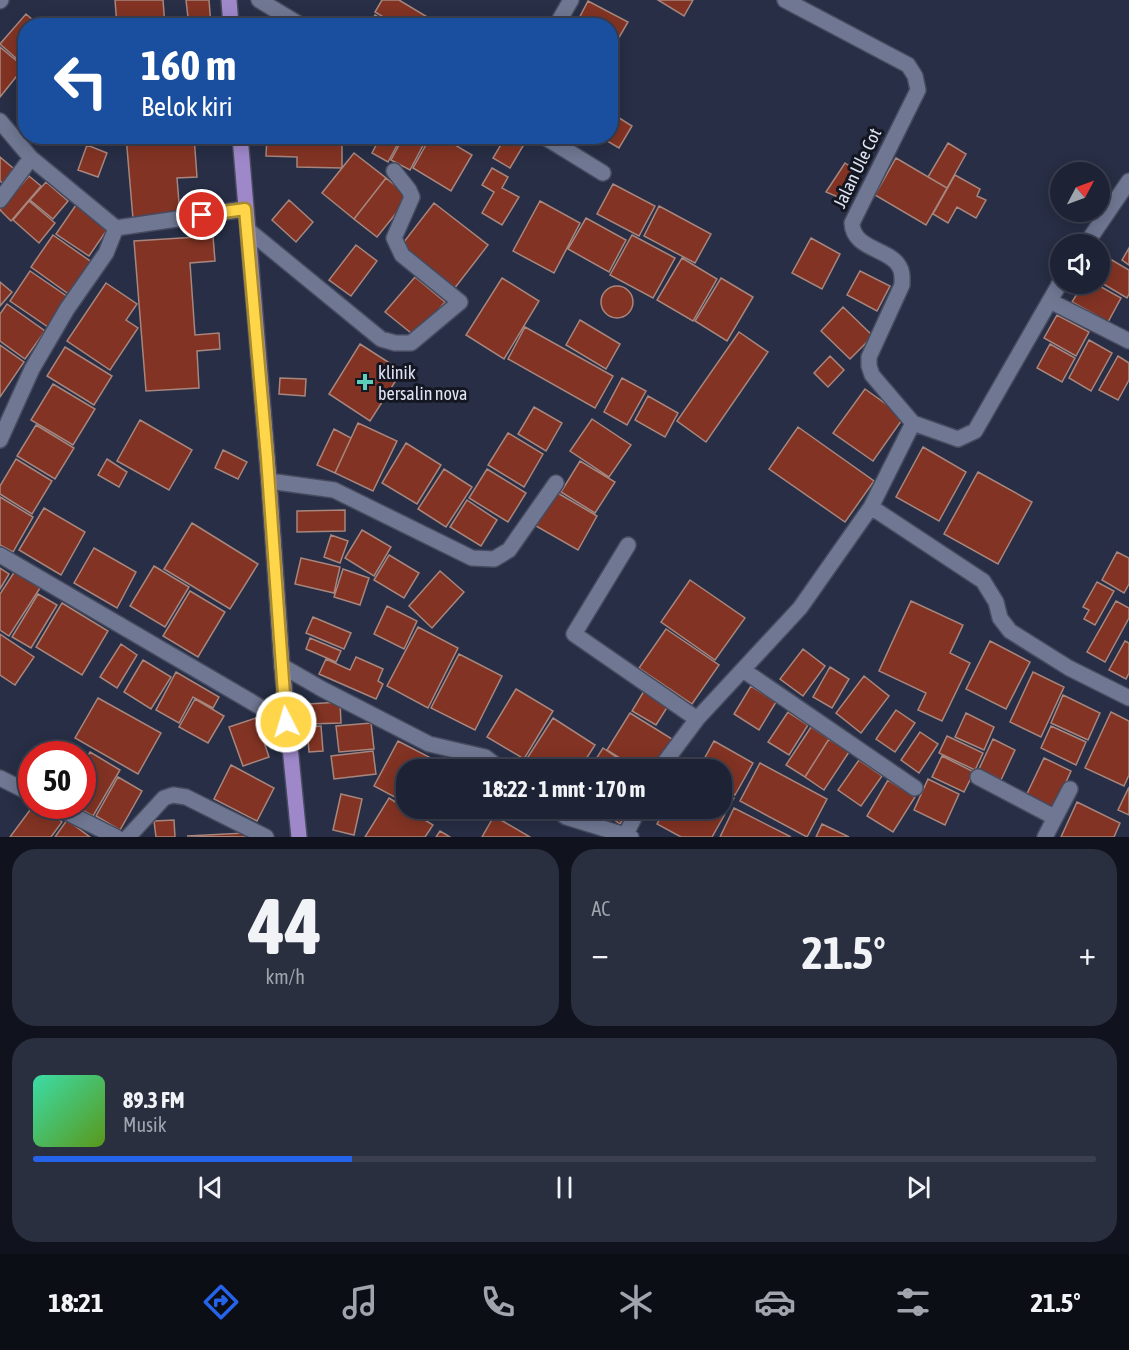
<!DOCTYPE html>
<html lang="id">
<meta charset="utf-8">
<style>
:root{--surface:#1d2234;--page:#2a2f40;--text:#f1f3f6;--muted:#a0a4ac;--line:#3b3f4f;--accent:#2563eb}
body{margin:0;font-family:"Asap Condensed",sans-serif;background:var(--page);color:var(--text);height:100vh;display:flex;flex-direction:column;font-size:22px;white-space:nowrap}
*{box-sizing:border-box;margin:0}
p{font-size:20px;color:var(--muted)}
.icon{flex:none;width:33px;height:33px;fill:none;stroke:currentColor;stroke-width:2;stroke-linecap:round;stroke-linejoin:round}
.map{position:relative;height:837px;overflow:hidden}
.details{display:flex;flex-direction:column;gap:12px;padding:12px;background:#10131d;flex:1}
.details>*{flex:none}
.hud{position:absolute;left:18px;top:18px;width:600px;height:126px;border-radius:24px;box-shadow:0 3px 15px #0003,0 0 0 2px var(--line);background:#1a4fa0;color:#fff;overflow:hidden}
.needle{width:39px;rotate:49deg}
.tools{position:absolute;left:1050px;top:162px;display:grid;gap:12px}
.tools a{display:grid;place-items:center;width:60px;height:60px;border-radius:50%;background:var(--surface);box-shadow:0 3px 15px #0003,0 0 0 2px var(--line);font-size:30px}
.speed{position:absolute;left:18px;top:741px;display:flex;gap:12px;font-size:30px;font-weight:700;text-align:center}
.speed>*{display:grid;place-content:center;width:78px;height:78px;border-radius:50%;background:var(--surface);box-shadow:0 3px 15px #0003,0 0 0 2px var(--line);line-height:1}
.speed .limit{border:9px solid #d22;background:#fff;color:#111}
.pin{position:absolute;display:grid;place-items:center;width:51px;height:51px;color:#fff;margin:-26px;border:3px solid #fff;border-radius:50%;box-shadow:0 2px 6px #0007}
.me{position:absolute;width:66px;margin:-33px;rotate:355deg;stroke-linejoin:round;filter:drop-shadow(0 0 4px #0008)}
.turn{display:flex;align-items:center;gap:21px;height:126px;padding:0 24px;font-size:27px}
.turn .icon{width:78px;height:78px;stroke-width:2.5}
.turn b{display:block;font-size:42px;line-height:51px}
.big{font-size:45px;font-weight:700;line-height:1.1}
.details .card{flex:1;display:flex;flex-direction:column;justify-content:center;gap:9px;min-width:0;padding:0 21px;border-radius:24px;background:var(--page)}
.details .dial{align-items:center;gap:0}
.dial b{font-size:78px;line-height:1}
.song{display:flex;align-items:center;gap:18px}
.cover{width:72px;height:72px;border-radius:9px;background:linear-gradient(135deg,hsl(160 70% 55%),hsl(90 70% 35%))}
.played{height:6px;border-radius:3px;background:linear-gradient(90deg,var(--accent) 30%,var(--line) 30%)}
.keys{display:flex;justify-content:space-around;direction:ltr}
.heat{display:flex;justify-content:space-between;align-items:center;font-size:33px;direction:ltr}
.details .tiles{flex:1;display:grid;gap:12px;grid-template-columns:1fr 1fr}
.card:last-child{grid-column:span 2}
.trip{position:absolute;left:396px;top:759px;width:336px;height:60px;border-radius:24px;background:var(--surface);box-shadow:0 3px 15px #0003,0 0 0 2px var(--line);font-weight:700;line-height:60px;text-align:center}
.menu{display:flex;height:96px;justify-content:space-around;align-items:center;background:#0c0e15;color:var(--muted)}
.menu .icon{width:42px;height:42px}
.menu .on{color:var(--accent)}
.menu b{font-size:27px;color:var(--text)}
.map>svg:first-child{display:block}
</style>
<div class="map">
<svg width="1129" height="837" viewBox="0 0 1129 837">
<rect width="100%" height="100%" fill="#272e45"/>
<path fill="#823323" stroke="#a7867e" stroke-width="1.5" d="M115,0H163L165,26H117Z
M186,0H209L211,26H189Z
M382,0H399L429,18L425,26H398L375,12Z
M658,0H693L684,16Z
M588,1L628,22L610,53V26H575Z
M26,14L40,26H26V67L0,44Z
M375,15L392,26H368Z
M438,17L452,26H433Z
M0,47L24,67L0,97Z
M616,116L632,126L619,148L602,138L610,136V125Z
M126,136H194L197,177L177,178L180,215L133,219Z
M267,136H342V168L297,167V157L266,156Z
M381,136H402L388,162L372,153Z
M404,136H428L410,170L391,160Z
M431,136H440L472,155L451,191L413,168Z
M466,136H479L476,142Z
M506,136L523,146L510,168L493,158Z
M948,143L966,154L947,188L928,177Z
M87,145L107,153L98,177L78,170Z
M354,153L386,178L354,219L322,193Z
M0,157L19,173L7,187L0,181Z
M896,158L947,188L926,225L875,195Z
M845,163L860,173L850,202L826,192Z
M492,168L508,177L502,188L519,197L502,225L482,213L494,192L482,185Z
M955,175L980,189L977,196L986,200L976,218L957,207L948,223L933,214Z
M29,176L41,186L11,221L0,210Z
M386,178L409,197L377,237L354,219Z
M46,182L68,201L53,219L30,200Z
M613,184L655,206L639,236L597,214Z
M289,200L313,222L296,242L272,220Z
M29,201L55,223L39,243L13,220Z
M540,201L580,223L554,273L513,251Z
M78,202L111,224L89,256L56,234Z
M434,203L488,245L454,289L400,247Z
M659,206L711,234L695,263L644,236Z
M586,218L626,240L609,272L568,249Z
M53,235L93,263L70,295L31,267Z
M632,235L675,258L653,298L610,275Z
M213,236L215,261L190,263L195,335L219,333L220,349L197,351L199,388L146,391L134,241Z
M811,238L840,254L822,289L792,273Z
M356,245L377,261L351,296L329,280Z
M1129,248V265L1122,260Z
M1105,256L1129,270V294L1127,298L1100,282V265Z
M682,258L717,279L693,321L657,300Z
M30,271L68,297L48,327L10,301Z
M860,271L890,286L877,311L847,295Z
M415,277L445,302L416,337L385,312Z
M502,278L539,301L504,359L466,335Z
M721,278L753,297L727,341L695,321Z
M0,282L12,292L0,306Z
M106,283L137,304L126,320L138,328L110,370L67,341Z
M1083,284H1096L1121,298L1108,322L1072,302Z
M601 302a16 16 0 1 1 32 0a16 16 0 1 1-32 0Z
M7,304L45,331L25,359L0,341V314Z
M843,307L873,336L850,359L821,331Z
M1057,315L1089,332L1076,356L1044,338Z
M580,320L620,344L606,369L566,345Z
M525,327L613,376L595,408L508,359Z
M739,332L768,352L706,442L677,421Z
M1089,340L1112,353L1091,391L1069,378Z
M360,344L402,371L370,421L329,394Z
M1050,344L1075,358L1062,382L1037,368Z
M0,345L24,362L0,397Z
M65,347L112,376L94,405L47,376Z
M830,356L844,370L828,387L814,373Z
M1118,356L1129,363V380L1118,400L1099,390Z
M280,378L306,379L305,396L279,394Z
M622,378L646,391L627,425L604,412Z
M53,384L95,409L73,445L31,420Z
M865,389L904,417L873,461L833,433Z
M648,396L678,413L665,437L635,420Z
M534,407L562,423L546,451L518,434Z
M592,419L631,445L609,477L570,451Z
M140,420L192,450L169,490L117,461Z
M358,423L397,441L373,491L335,473Z
M36,425L74,448L55,479L17,456Z
M798,427L874,481L845,522L769,469Z
M334,429L351,438L335,473L317,465Z
M508,433L543,454L524,487L488,465Z
M406,443L441,465L417,504L382,483Z
M923,447L966,472L939,521L896,497Z
M223,450L247,462L238,479L215,468Z
M16,459L52,481L32,514L0,494V486Z
M107,459L127,472L119,487L98,475Z
M580,461L615,482L595,513L561,492Z
M444,469L472,487L446,527L418,509Z
M487,469L526,493L508,522L469,498Z
M978,472L1032,502L998,564L944,534Z
M556,492L597,516L578,550L536,526Z
M0,497L33,517L13,552L0,545Z
M467,500L497,520L481,546L450,527Z
M44,508L85,532L61,575L19,550Z
M345,510V531L297,532V511Z
M192,523L258,564L230,609L164,569Z
M362,530L391,547L374,576L345,558Z
M331,535L348,541L340,563L324,557Z
M94,548L136,572L117,608L74,583Z
M1117,552L1129,558V584L1124,593L1102,580Z
M389,555L419,573L404,598L374,580Z
M301,558L340,567L334,593L295,584Z
M154,566L189,587L165,627L130,606Z
M0,568L9,574L0,589Z
M343,569L369,578L360,605L334,597Z
M15,571L40,588L9,636L0,630V594Z
M440,571L464,592L432,628L409,606Z
M690,580L745,618L715,660L661,622Z
M1097,582L1114,591L1095,625L1084,619L1089,610L1083,607Z
M190,591L225,612L198,657L163,636Z
M38,594L57,605L31,648L12,637Z
M911,601L963,625L950,653L970,663L942,721L918,710L926,693L879,671Z
M1116,601L1129,608V618L1105,662L1087,652Z
M62,603L108,631L82,675L36,647Z
M387,606L417,621L404,649L374,634Z
M313,617L351,633L344,649L306,633Z
M418,627L458,648L428,708L387,686Z
M666,629L719,665L692,704L639,668Z
M0,634L34,657L15,685L0,675Z
M310,638L341,651L336,662L306,649Z
M990,641L1030,662L1006,709L966,689Z
M1125,641L1129,643V673L1126,679L1109,670Z
M121,644L137,655L117,688L100,677Z
M803,649L825,666L803,696L780,679Z
M459,654L502,676L475,730L431,708Z
M356,657L383,669L378,681L383,684L376,699L319,674L326,659L350,670Z
M143,660L171,677L151,709L124,692Z
M830,667L849,679L832,708L813,697Z
M176,672L219,697L213,708L193,697L179,723L156,710Z
M1033,672L1064,687L1041,737L1010,722Z
M864,676L889,696L861,733L836,713Z
M751,686L776,702L759,730L734,714Z
M516,689L553,711L524,759L487,737Z
M644,691L668,706L656,725L632,711Z
M1063,695L1100,713L1088,740L1051,723Z
M98,698L161,733L138,774L75,738Z
M195,699L224,716L208,743L179,727Z
M340,702L341,723L309,724L308,704Z
M896,710L915,723L895,752L876,739Z
M788,712L808,725L789,755L768,742Z
M1111,712L1129,721V775L1124,786L1085,768Z
M630,713L672,739L654,770H639L607,750Z
M966,713L994,727L984,750L955,737Z
M256,718L269,757L243,766L229,727Z
M553,718L595,745L579,770H540L526,760Z
M371,723L374,749L339,752L336,726Z
M321,726L323,751L309,752L307,727Z
M1051,726L1086,742L1076,765L1041,748Z
M811,727L829,739L805,777L786,765Z
M920,732L938,744L919,773L901,760Z
M947,736L983,753L975,770L939,753Z
M829,739L849,752L824,790L805,777Z
M993,739L1015,750L1001,780L979,769Z
M398,741L429,757L423,770H406V803L374,786Z
M714,741L753,763L735,795L722,788V770H698Z
M603,748L635,770H589Z
M373,751L376,774L334,779L331,756Z
M90,752L120,770L93,816L75,806H82V765Z
M942,756L974,772L964,792L932,777Z
M1044,758L1071,771L1052,813L1024,800Z
M859,760L882,776L861,806L838,790Z
M760,763L827,799L807,837L740,801Z
M231,765L274,788L257,821L214,799Z
M118,777L142,791L120,830L96,816Z
M928,779L959,794L945,825L914,810Z
M888,780L915,797L893,832L867,816Z
M1129,787V815L1118,810Z
M722,791L734,798L712,837H681L657,824L666,808H722Z
M341,794L362,799L354,835L333,830Z
M389,798L433,825L425,837H365Z
M1077,802L1120,823L1114,837H1061Z
M33,806H40L62,822L51,837H10Z
M410,808H431L426,818Z
M597,808H630L620,824Z
M734,808L791,837H720Z
M494,816L530,837H482Z
M67,820L90,837H55Z
M174,820L175,837H156L154,821Z
M822,824L849,837H816Z
M440,831L450,837H436Z
M245,833L246,837L187,836Z"/>
<g fill="none" stroke-linecap="round" stroke-linejoin="round">
<g stroke="#464b5f" stroke-width="18">
<path id="minor" d="M259,0L302,26
M785,0L908,65L915,76L918,90L852,223C853,250 889,248 899,266C903,272 902,278 902,285L869,357V366L872,375L913,423
M0,1L1,0
M556,26L571,0
M0,121L31,158L116,228L245,209
M543,136L603,173
M0,200L31,158
M248,230L381,339L395,343H411L460,302L402,255L394,238L412,197L409,190L394,171
M1086,244L1129,181
M1050,301L1129,341
M913,423L958,439L975,431L1060,283
M0,440L32,369L67,309L106,253L116,228
M269,481L334,490L472,558L494,559L509,550L556,483
M871,507L983,581L996,602L1000,618L1010,631L1069,668L1129,698
M628,545L574,634L697,719
M0,555L286,722
M282,666L322,689L429,744L485,757L502,770
M743,670L915,788
M659,770L697,719L800,608L871,507L913,423
M978,777L1054,817
M0,778L32,794
M54,806L116,837
M555,808L566,817L631,837
M626,834L639,808
M128,837L164,798L173,795L186,797L266,837
M1045,837L1070,789"/>
</g>
<g stroke="#464b5f" stroke-width="18">
<path id="major" d="M229,0L231,26
M240,136L269,481L282,666L299,837"/>
</g>
<use href="#minor" stroke="#6f7792" stroke-width="15"/>
<use href="#major" stroke="#9e88ca" stroke-width="15"/>
</g>
<g fill="none" stroke-linecap="round" stroke-linejoin="round">
<g stroke="#a68a30" stroke-width="15">
<path id="route" d="M202,215L245,209L267,458L286,722"/>
</g>
<use href="#route" stroke="#ffd54a" stroke-width="10"/>
</g>
<path fill="#5cceba" stroke="#141721" stroke-width="2" d="M362 373h6v6h6v6h-6v6h-6v-6h-6v-6h6z"/>
<g text-anchor="middle" dominant-baseline="central" stroke-width="6" stroke-linejoin="round" paint-order="stroke">
<g font-size="18" fill="#dfe4f4" stroke="#141721">
<text transform="translate(857 168) rotate(-64)">Jalan Ule Cot</text>
</g>
<g font-size="18" fill="#dfe4f4" stroke="#141721" text-anchor="start">
<text x="378" y="372">klinik<tspan x="378" dy="21">bersalin nova</tspan></text>
</g>
</g>
</svg>
<div class="tools">
<a><svg class="needle" viewBox="-14 -14 28 28"><path d="M0-13l5 13h-10z" fill="#e53935"/><path d="M0 13l5-13h-10z" fill="#a0a4ac"/></svg></a>
<a><svg class="icon" aria-label="sound" viewBox="0 0 24 24"><path d="M4 9h4l5-4v14l-5-4H4zM17 9q2 3 0 6"/></svg></a>
</div>
<div class="speed"><div class="limit">50</div></div>
<div class="pin" style="left:202px;top:215px;background:#d93025"><svg class="icon" aria-label="arrive" viewBox="0 0 24 24"><path d="M6 21V4h12l-3 4 3 4H6"/></svg></div>
<svg class="me" style="left:286px;top:722px" viewBox="-20 -20 40 40"><circle r="17" fill="#ffd54a" stroke="#fff" stroke-width="3"/><path d="M0-11L8 9 0 5-8 9z" fill="#fff"/></svg>
<div class="trip">18:22 · 1 mnt · 170 m</div>
<div class="hud">
<div class="turn"><svg class="icon" aria-label="left" viewBox="0 0 24 24"><path d="M17 20v-9H6M10 6l-5 5 5 5"/></svg><div><b>160 m</b>Belok kiri</div></div>
</div>
</div>
<section class="details">
<div class="tiles">
<div class="card dial"><b>44</b><p>km/h</p></div>
<div class="card"><p>AC</p>
<div class="heat"><a>−</a><b class="big">21.5°</b><a>+</a></div>
</div>
<div class="card">
<div class="song"><i class="cover"></i><div><b>89.3 FM</b><p>Musik</p></div></div>
<div class="played"></div>
<div class="keys"><svg class="icon" aria-label="previous" viewBox="0 0 24 24"><path d="M18 5L8 12l10 7zM5 5v14"/></svg><svg class="icon" aria-label="pause" viewBox="0 0 24 24"><path d="M8 5v14M16 5v14"/></svg><svg class="icon" aria-label="next" viewBox="0 0 24 24"><path d="M6 5l10 7-10 7zM19 5v14"/></svg></div>
</div>
</div>
</section>
<nav class="menu">
<b>18:21</b>
<svg class="icon on" aria-label="directions" viewBox="0 0 24 24"><path d="M12 3l9 9-9 9-9-9zM9 14v-3h6M13 9l2 2-2 2"/></svg>
<svg class="icon" aria-label="music" viewBox="0 0 24 24"><path d="M9 18V5l10-2v13"/><circle cx="6" cy="18" r="3"/><circle cx="16" cy="16" r="3"/></svg>
<svg class="icon" aria-label="phone" viewBox="0 0 24 24"><path d="M5 4h4l2 5-3 2q2 4 5 5l2-3 5 2v4C11 20 4 13 5 4z"/></svg>
<svg class="icon" aria-label="climate" viewBox="0 0 24 24"><path d="M12 3v18M4 7l16 10M4 17L20 7"/></svg>
<svg class="icon" aria-label="car" viewBox="0 0 24 24"><path d="M5 17H2v-5l4-1 3-4h7l3 4 3 1v5h-3M9 17h6M6 11h13"/><circle cx="7" cy="17" r="2"/><circle cx="17" cy="17" r="2"/></svg>
<svg class="icon" aria-label="filters" viewBox="0 0 24 24"><path d="M4 7h16M4 17h16"/><circle cx="9" cy="7" r="2"/><circle cx="15" cy="17" r="2"/></svg>
<b>21.5°</b>
</nav>
